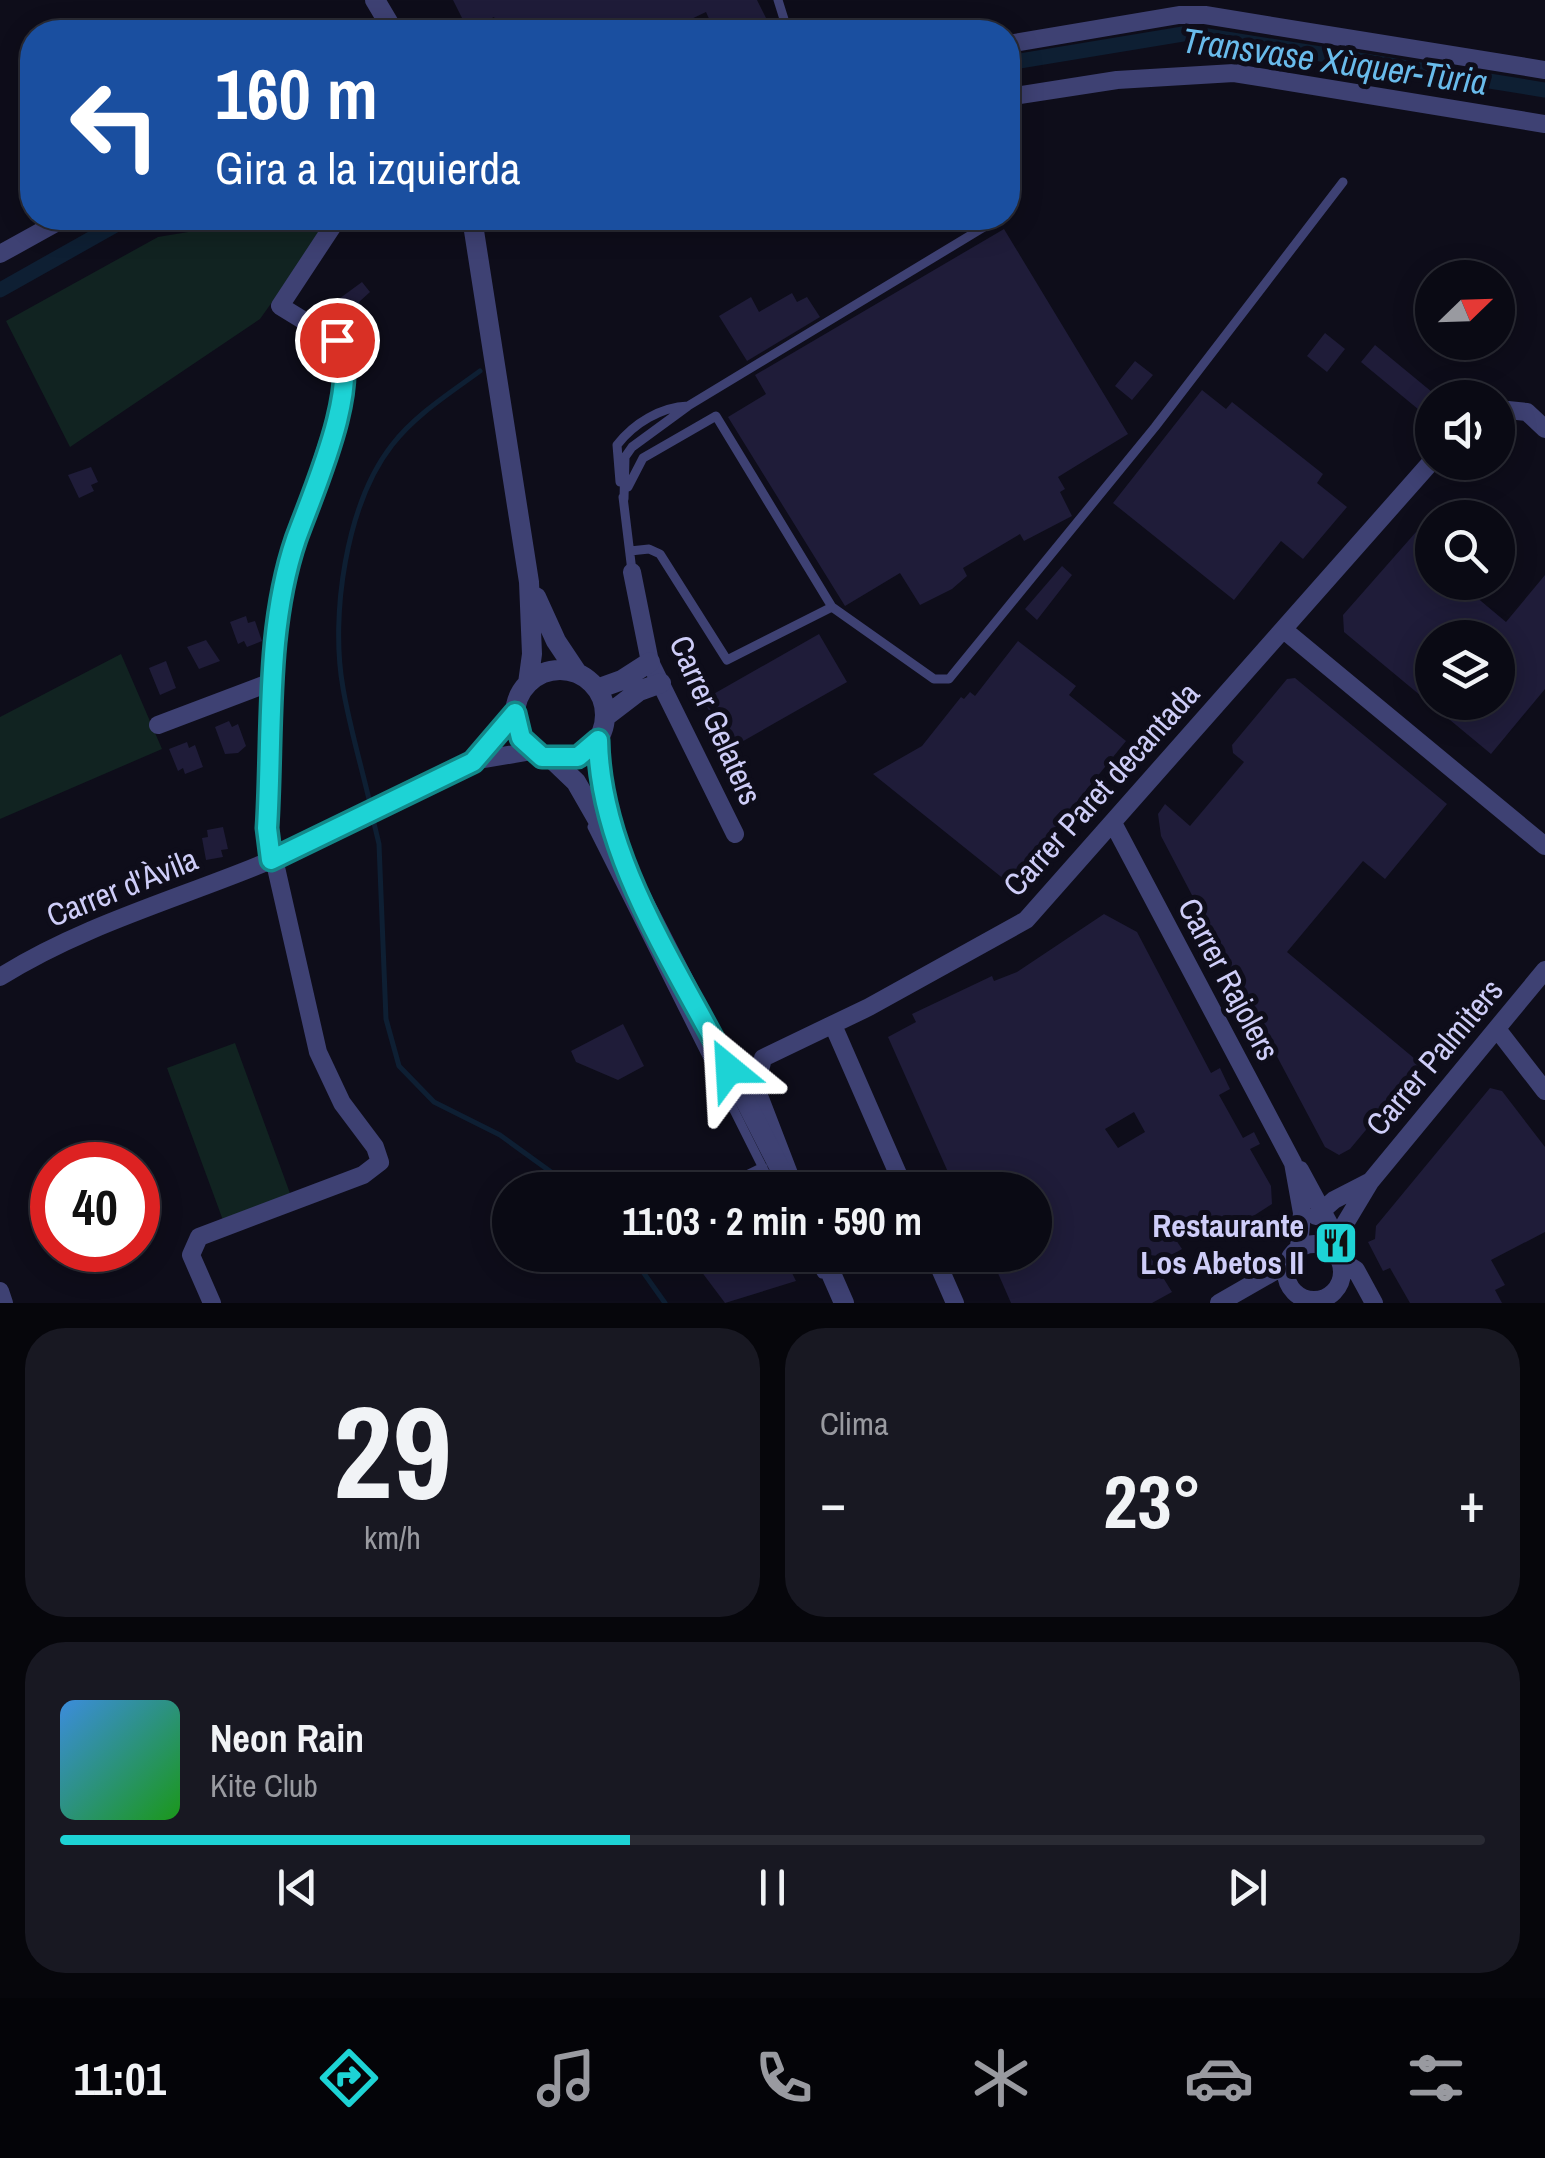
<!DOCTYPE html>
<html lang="es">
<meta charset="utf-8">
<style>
:root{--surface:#0a0a14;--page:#181822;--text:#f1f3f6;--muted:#999aa0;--line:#2a2b34;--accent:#1dd3d5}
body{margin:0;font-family:"Archivo Narrow",sans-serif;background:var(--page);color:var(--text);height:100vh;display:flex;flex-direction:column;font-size:38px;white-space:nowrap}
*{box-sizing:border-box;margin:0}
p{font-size:32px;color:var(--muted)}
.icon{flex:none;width:55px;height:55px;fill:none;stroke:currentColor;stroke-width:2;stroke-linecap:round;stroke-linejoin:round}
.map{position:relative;height:1303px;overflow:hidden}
.sheet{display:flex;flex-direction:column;gap:25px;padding:25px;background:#06060b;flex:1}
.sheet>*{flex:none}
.hud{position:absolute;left:20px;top:20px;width:1000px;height:210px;border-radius:40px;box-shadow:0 5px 25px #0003,0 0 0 2px var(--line);background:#1a4fa0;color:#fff;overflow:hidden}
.needle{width:65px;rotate:67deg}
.controls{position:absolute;left:1415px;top:260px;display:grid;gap:20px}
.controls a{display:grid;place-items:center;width:100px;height:100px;border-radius:50%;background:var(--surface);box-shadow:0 5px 25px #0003,0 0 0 2px var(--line);font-size:50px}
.speed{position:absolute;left:30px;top:1142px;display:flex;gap:20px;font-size:50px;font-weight:700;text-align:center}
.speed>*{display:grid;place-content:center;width:130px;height:130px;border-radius:50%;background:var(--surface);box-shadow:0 5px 25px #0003,0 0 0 2px var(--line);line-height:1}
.speed .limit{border:15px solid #d22;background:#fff;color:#111}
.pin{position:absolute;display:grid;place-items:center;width:85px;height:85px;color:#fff;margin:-42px;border:5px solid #fff;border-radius:50%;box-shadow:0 2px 10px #0007}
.me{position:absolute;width:110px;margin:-55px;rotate:333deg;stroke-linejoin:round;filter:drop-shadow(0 0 8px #0008)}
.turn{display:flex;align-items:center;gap:35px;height:210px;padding:0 30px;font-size:45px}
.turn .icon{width:130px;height:130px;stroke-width:2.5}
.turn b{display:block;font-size:70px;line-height:85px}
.big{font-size:75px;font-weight:800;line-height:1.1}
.sheet .widget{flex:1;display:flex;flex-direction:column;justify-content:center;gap:15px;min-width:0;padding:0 35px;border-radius:40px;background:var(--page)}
.sheet .dial{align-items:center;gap:0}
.dial b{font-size:130px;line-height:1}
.song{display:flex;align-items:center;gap:30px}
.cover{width:120px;height:120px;border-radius:15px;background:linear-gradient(135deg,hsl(210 70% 55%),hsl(120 70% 35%))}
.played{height:10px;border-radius:5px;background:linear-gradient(90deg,var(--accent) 40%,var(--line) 40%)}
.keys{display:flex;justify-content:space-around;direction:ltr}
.heat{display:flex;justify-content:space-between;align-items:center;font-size:55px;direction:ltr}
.sheet .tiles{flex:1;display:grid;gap:25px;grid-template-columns:1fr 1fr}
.widget:last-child{grid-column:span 2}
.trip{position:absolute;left:492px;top:1172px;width:560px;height:100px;border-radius:50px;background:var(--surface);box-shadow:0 5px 25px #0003,0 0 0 2px var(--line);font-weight:800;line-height:100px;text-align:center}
.menu{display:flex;height:160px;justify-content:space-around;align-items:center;background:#040408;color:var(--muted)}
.menu .icon{width:70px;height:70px}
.menu .selected{color:var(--accent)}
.menu b{font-size:45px;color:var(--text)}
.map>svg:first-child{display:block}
</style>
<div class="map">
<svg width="1545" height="1303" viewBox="0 0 1545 1303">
<rect width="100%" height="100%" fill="#0e0d1a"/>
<path fill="#112321" d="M272,218H332L260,319L70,447L6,321L158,237Z
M121,654L162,749L0,819V717Z
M235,1043L291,1196L224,1223L167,1068Z"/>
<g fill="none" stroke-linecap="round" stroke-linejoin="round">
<path stroke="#0e1f33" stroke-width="5" d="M371,808C362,768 350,729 343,688C330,616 346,504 392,445C415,415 450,393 480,371
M373,819L379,844L386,1019L399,1066L434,1102L500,1135L576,1190
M631,1255L665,1303"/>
<path stroke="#0e1f33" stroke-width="15" d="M1008,63L1189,33L1545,90
M0,290L128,218"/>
</g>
<path fill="#1f1c39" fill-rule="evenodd" d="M453,0H757L773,32H715L706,12L664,32H501L494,17L468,30Z
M1004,229L1128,434L1058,477L1065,489L1060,492L1072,516L1024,541L1020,534L963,568L967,576L952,589L920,605L900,573L845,606L728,417L766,394L755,375Z
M362,282L370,292L359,302L364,310L345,325L332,304Z
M792,293L797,302L807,297L820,317L747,361L719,316L751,297L759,312Z
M1325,333L1345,349L1327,372L1307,356Z
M1375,345L1438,397L1432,398L1424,414L1361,362Z
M1135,361L1153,375L1132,400L1115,386Z
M1202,390L1226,409L1232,402L1323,474L1317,483L1347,507L1303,559L1281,541L1234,600L1113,503Z
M91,467L98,482L91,485L94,491L79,498L68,475Z
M1416,532L1432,546V582H1476L1469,591L1506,622L1545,575V689L1491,754L1344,632L1343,615ZM1432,638H1498V702H1432Z
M1062,566L1072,575L1037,620L1025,609Z
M246,616L248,623L255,621L262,641L247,647L244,641L238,644L230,622Z
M819,634L847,682L731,748L703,700Z
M206,640L220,661L199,669L187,647Z
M1018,641L1076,686L1069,695L1126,741L1010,884L873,774L922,746L961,697L964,699L970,692L975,696Z
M166,661L176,688L160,695L149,668Z
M1295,678L1447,804L1385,879L1363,861L1287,952L1421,1064L1350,1149L1339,1155L1325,1147L1247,1000L1161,836L1158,814L1165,804L1190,826L1244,762L1233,753L1232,745L1287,679Z
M229,721L232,727L238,724L246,746L238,753L225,754L215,727Z
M187,742L189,748L195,745L203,767L185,774L183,768L178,771L169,749Z
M223,827L228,849L221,850L223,857L206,860L202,838L208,837L207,830Z
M1104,914L1137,932L1211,1073L1220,1068L1230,1089L1219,1095L1243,1138L1254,1132L1260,1144L1250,1149L1271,1186L1272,1204L1219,1238L1192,1230L1176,1240L1182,1249L1168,1257L1149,1255L1172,1292L1152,1303H1011L990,1255H1035V1190H956L888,1037L916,1022L912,1014L992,976L994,981L1017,972ZM1134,1112L1145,1132L1118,1148L1105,1129Z
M623,1024L644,1066L618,1080L576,1062L571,1051Z
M1490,1088L1502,1091L1545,1147V1232L1491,1260L1505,1285L1495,1290L1502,1303H1410L1390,1268L1383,1271L1368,1242L1375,1239L1376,1226Z
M689,1255H783L796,1281L725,1303Z"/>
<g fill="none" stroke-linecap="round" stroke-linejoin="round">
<path stroke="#3e4173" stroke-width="9" d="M778,0L788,32
M620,482L617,445C634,423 661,407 688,406
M628,487L643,458L716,416L832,607
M623,497L632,571
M624,499L625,457L632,447L688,406L999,218
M630,551L649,549L660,554L727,660L832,607L934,679H949L1155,427L1343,182
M592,827L774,1190
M726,1190L724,1186L763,1167
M810,1255L822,1274"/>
<path stroke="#3e4173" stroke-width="18" d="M1008,44L1179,15H1205L1545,70
M1008,97L1117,80L1234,73L1545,124
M0,254L65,218
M1498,409L1527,412L1545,429
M632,572L650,662L735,834
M1284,630L1545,846
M515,713L473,761L532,751
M158,725L274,681
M1113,823L1293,1163L1302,1213L1299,1247
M0,977C78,928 167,902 252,868C328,838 400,796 473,761
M833,1025L905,1190
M1497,1029L1545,1091
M1300,1170L1333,1231L1332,1245
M791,1179L756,1088L763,1058L869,1007L1026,920L1432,461
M1316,1216L1334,1200L1369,1182
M1286 1272a28 28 0 1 1 56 0a28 28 0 1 1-56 0Z
M1336,1253L1343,1227L1370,1182L1545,970
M934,1255L955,1303
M1340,1260L1356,1270L1374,1303
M0,1291L4,1303
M212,1303L191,1255L199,1237L363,1175L380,1162L375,1147L342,1103L318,1052L267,828L277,627L287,567L339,408L345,359L337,341L280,306L338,218
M1219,1303L1287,1264"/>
<path stroke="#3e4173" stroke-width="20" d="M375,0L394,32
M472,218L529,582L532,654L528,683
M536,597L556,641L578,674
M515 715a45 45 0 1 1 90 0a45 45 0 1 1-90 0Z
M597,689L622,680L650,662
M605,717L639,691L661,683
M598,741L604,799L614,832
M553,760L576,782L635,885L791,1190
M823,1255L844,1303"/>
</g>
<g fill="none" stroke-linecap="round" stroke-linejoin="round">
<g stroke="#13898a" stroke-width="25">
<path id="route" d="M337,340C363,382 312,494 296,539C265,630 273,733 267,828L271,860L473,762L515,713L521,738L542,757H578L598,740C600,857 677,967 729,1069"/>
</g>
<use href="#route" stroke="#1dd3d5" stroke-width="18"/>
</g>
<defs>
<g id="restaurant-square" transform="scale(2.25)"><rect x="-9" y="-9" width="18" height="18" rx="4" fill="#1dd3d5" stroke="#0e0d1a"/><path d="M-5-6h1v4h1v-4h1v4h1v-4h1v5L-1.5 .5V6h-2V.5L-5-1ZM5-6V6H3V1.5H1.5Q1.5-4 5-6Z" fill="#111"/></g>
</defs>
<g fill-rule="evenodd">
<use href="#restaurant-square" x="1336" y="1243"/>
</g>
<g text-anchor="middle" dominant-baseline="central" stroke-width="10" stroke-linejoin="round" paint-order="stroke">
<g font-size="32" fill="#cecdf8" stroke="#0e0d1a">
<text transform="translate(716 720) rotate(66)">Carrer Gelaters</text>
<text transform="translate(1101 789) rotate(-48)">Carrer Paret decantada</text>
<text transform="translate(122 887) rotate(-22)">Carrer d'Àvila</text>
<text transform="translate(1229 979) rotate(62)">Carrer Rajolers</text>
<text transform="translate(1434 1057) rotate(-50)">Carrer Palmiters</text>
</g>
<g font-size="32" font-weight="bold" fill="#cecdf8" stroke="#0e0d1a" text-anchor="end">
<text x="1304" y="1225">Restaurante<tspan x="1304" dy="37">Los Abetos II</tspan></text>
</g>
<g font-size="35" font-style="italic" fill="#69bbeb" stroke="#0e0d1a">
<text transform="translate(1335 61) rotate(8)">Transvase Xùquer-Tùria</text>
</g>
</g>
</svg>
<div class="controls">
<a><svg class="needle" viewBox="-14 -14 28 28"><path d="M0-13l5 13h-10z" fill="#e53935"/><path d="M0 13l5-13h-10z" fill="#999aa0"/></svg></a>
<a><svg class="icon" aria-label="sound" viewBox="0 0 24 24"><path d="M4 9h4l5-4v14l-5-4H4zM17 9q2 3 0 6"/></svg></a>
<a><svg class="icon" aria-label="search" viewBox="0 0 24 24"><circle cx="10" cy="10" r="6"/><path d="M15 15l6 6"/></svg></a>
<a><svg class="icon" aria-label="layers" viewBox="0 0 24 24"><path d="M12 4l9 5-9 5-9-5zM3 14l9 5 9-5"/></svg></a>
</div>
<div class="speed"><div class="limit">40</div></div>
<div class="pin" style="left:337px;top:340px;background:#d93025"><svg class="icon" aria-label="arrive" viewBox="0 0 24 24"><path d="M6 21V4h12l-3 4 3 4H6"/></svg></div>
<svg class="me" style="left:729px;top:1069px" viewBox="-20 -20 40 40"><path d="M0-17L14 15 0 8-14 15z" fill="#1dd3d5" stroke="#fff" stroke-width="4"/></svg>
<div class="trip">11:03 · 2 min · 590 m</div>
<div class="hud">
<div class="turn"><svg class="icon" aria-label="left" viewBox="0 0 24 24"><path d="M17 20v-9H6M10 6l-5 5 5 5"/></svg><div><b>160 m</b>Gira a la izquierda</div></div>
</div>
</div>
<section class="sheet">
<div class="tiles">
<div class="widget dial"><b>29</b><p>km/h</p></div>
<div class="widget"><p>Clima</p>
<div class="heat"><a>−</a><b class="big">23°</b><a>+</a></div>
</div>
<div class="widget">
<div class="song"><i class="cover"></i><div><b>Neon Rain</b><p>Kite Club</p></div></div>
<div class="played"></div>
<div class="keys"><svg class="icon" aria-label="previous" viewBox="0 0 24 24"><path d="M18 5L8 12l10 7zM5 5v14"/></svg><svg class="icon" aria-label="pause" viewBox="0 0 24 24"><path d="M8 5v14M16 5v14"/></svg><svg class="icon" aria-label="next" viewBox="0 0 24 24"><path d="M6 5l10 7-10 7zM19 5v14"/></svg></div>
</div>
</div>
</section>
<nav class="menu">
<b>11:01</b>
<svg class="icon selected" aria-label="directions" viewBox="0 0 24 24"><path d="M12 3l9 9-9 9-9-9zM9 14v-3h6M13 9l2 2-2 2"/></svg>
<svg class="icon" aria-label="music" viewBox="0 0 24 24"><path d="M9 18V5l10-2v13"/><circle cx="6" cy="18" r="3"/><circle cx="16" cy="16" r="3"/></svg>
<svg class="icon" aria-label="phone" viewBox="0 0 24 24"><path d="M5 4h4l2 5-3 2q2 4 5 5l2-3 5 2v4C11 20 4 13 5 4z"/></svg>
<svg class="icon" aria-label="climate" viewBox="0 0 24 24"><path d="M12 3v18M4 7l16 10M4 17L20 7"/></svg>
<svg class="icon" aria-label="car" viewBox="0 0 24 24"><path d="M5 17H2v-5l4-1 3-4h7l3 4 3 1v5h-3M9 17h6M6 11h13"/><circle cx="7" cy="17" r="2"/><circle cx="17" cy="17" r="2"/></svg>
<svg class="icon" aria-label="filters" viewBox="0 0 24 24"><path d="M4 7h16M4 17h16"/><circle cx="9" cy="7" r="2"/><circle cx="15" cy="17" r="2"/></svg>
</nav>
